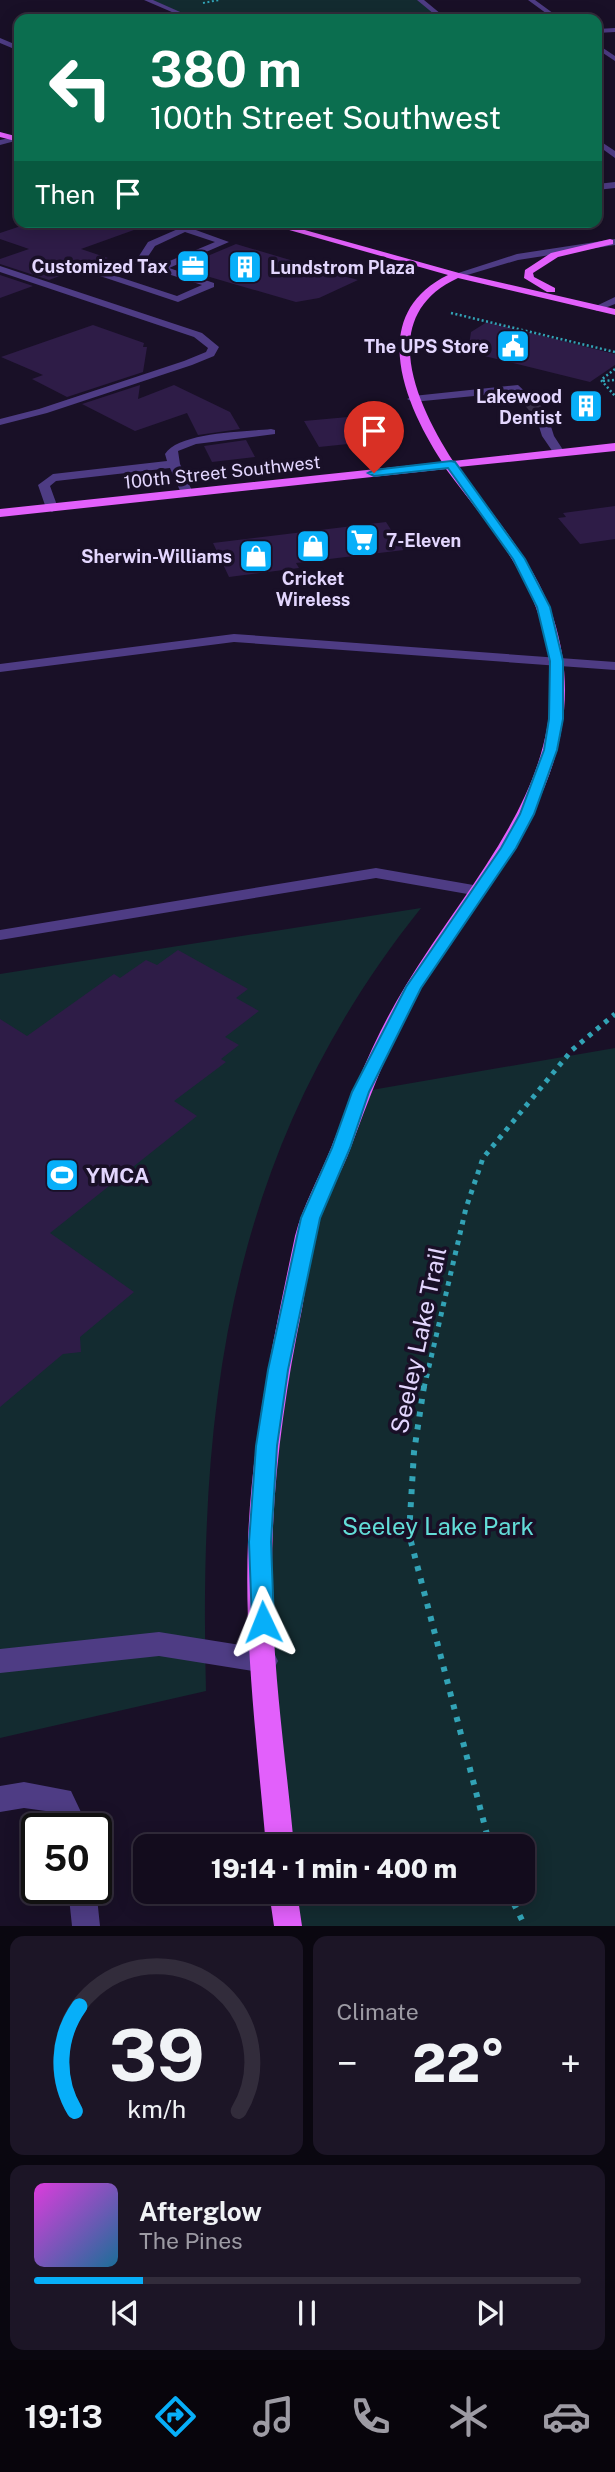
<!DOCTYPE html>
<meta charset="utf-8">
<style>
:root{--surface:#130c1d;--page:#1c1526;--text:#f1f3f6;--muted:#9d9ba4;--line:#322c3b;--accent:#07aff9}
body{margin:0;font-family:"Public Sans",sans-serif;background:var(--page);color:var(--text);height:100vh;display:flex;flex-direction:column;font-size:26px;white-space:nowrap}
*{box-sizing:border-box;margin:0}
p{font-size:23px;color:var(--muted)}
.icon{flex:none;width:38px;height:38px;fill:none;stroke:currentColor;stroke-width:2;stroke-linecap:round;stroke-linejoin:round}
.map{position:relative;height:1926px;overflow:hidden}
.side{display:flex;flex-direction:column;gap:10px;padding:10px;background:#0a0710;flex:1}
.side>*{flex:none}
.hud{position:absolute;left:14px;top:14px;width:588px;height:214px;border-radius:14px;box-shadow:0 4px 18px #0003,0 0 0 2px var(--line);background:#0b6e4f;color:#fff;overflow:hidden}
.speed{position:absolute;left:21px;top:1813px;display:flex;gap:14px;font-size:35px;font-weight:700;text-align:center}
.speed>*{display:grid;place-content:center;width:91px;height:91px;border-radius:50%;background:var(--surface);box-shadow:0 4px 18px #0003,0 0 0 2px var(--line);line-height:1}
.speed .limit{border:4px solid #111;border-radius:10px;background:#fff;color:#111}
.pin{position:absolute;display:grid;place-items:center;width:60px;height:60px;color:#fff;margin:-72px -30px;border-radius:50% 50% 50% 0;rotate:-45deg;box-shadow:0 0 7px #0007}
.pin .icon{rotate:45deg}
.me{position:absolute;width:77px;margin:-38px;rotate:358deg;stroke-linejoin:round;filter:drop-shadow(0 0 5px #0008)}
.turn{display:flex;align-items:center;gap:24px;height:147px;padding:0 21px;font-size:32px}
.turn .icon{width:91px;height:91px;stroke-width:2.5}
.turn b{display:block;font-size:49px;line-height:60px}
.then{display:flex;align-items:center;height:66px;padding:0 21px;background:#0003;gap:14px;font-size:26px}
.big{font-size:52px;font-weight:800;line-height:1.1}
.side .tile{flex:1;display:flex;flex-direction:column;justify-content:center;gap:10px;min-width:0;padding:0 24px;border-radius:14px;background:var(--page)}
.side .dial{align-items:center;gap:0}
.dial svg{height:182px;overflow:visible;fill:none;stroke:var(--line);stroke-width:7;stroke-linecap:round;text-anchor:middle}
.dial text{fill:var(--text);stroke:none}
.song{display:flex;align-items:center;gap:21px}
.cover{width:84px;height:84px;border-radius:10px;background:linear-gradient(135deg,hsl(300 70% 55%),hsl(200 70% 35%))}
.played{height:7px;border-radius:4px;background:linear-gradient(90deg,var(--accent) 20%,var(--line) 20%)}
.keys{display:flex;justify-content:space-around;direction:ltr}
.heat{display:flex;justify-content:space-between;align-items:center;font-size:38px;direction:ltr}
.side .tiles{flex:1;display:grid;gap:10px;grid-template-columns:1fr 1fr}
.tile:last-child{grid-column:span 2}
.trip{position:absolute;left:133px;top:1834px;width:402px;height:70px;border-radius:14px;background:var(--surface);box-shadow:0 4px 18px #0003,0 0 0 2px var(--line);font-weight:800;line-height:70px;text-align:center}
.dock{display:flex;height:112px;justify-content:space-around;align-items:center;background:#08050c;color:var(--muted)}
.dock .icon{width:49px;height:49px}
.dock .selected{color:var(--accent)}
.dock b{font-size:32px;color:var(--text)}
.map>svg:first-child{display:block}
</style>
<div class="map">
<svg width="615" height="1926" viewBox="0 0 615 1926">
<rect width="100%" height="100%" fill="#191027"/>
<path fill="#132b30" d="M147,0H420L444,19H193Z
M421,908C231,1146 198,1395 206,1691L0,1738V974Z
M615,1048V1926H288L283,1892H523V1846H280L265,1661L260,1542L310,1218L360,1092Z"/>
<path fill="#2e1c47" d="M33,222H144L145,226L81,249L108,258L49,280L0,264V259L29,249L0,239V233Z
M236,244L358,280L319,298L296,302L179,268Z
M0,275L33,286L0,298Z
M487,322L615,354V365L590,382L468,352L471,332Z
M93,325L144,343L143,347H147L143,372L67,397L32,379L43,375L1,357Z
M140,385L138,399L174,385L230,412L240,429L198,435L187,413L135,431L82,404Z
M359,416L377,441L319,447L304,421Z
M246,440L255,457L212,462L204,446Z
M615,506V539L580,544L558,518L566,517L563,513Z
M386,522L404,550L296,563L299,568L229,577L213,543Z
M178,950L248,989L236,998L259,1011L225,1037L239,1045L221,1059L226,1062L174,1101L197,1116L50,1233L134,1292L80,1337L81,1352L63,1354L0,1407V1019L27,1036L114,974L120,978L146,960L157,965Z"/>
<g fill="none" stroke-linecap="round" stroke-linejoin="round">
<path stroke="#372e47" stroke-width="12" stroke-dasharray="12 6" stroke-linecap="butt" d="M530,402L542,417"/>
<path stroke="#32a3b6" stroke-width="2" stroke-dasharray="2 2.5" stroke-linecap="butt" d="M203,3L219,0"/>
<path stroke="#32a3b6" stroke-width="2.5" stroke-dasharray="2 2.5" stroke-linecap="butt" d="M451,313L615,352
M615,369L601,380L615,396
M603,381L615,380"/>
<path stroke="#32a3b6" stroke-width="5" stroke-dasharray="4.5 6" stroke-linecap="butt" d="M424,1388L466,1208L483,1158L572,1050L615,1014"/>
<path stroke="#32a3b6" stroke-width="6" stroke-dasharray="5 8" stroke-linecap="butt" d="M424,1386L414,1452L409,1534L490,1846
M508,1892L525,1926"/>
<path fill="#4e3c84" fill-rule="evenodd" d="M144,0H153L196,19H188Z
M417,0H424L447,19H440Z
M528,0H535L561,19H554Z
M615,28V32L597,33V29Z
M0,38L19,46V51L0,43Z
M597,44L615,56V61L597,49Z
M19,136V140L0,145V140Z
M597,139L615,151V158L597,145Z
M615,182V188L597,190V184Z
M194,222H207L193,229L229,242L169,268L214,283V287L178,302L97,275L139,256L148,242ZM185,232L215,242L160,265L145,261L155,246ZM137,264L202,285L177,296L110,274Z
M615,239V245L518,260L457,278L452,275L517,254Z
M0,266L202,333L219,347L214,356L192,365L47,413L0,425V419L39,409L184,361L206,352L208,348L194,337L0,272Z
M615,297V304L597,311L592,308Z
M518,385L534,400V404H526L515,392L413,402L407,399L413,396Z
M542,414L548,417L554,436L565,453L563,455H555L542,436L536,417Z
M271,429L275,430V434L196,444L178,451L180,464L193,493L187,497L181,493L170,468L56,481L50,486L58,508L52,512L46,508L38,485L53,474L167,461L165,454C179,432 245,432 271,429Z
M234,634L615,662V670L234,642L0,672V664Z
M376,868L479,886L487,891L479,896L376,878L0,940V930Z
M159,1632L265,1649L274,1653L278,1661L274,1669L265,1673L159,1656L0,1673V1649Z
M24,1782L71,1791L89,1829H61L53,1812L24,1808L0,1812V1786Z
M68,1888H96L100,1926H72Z"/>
<path fill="#e260fb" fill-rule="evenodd" d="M0,132L19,137V142L0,137Z
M261,222H276L459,273L615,309V315L458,278C375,316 417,405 453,461L615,443V451L458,467C492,515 534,560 553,617C601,764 494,870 423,985C392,1036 372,1091 351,1147C342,1172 327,1195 319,1222C311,1250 307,1280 302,1309C281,1411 268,1514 273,1618C276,1694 287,1770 294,1846H266C257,1744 244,1642 248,1540C252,1437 274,1336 295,1236C303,1205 319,1178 331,1148C353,1092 374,1037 406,985C476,869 587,765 539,616C521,560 480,515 446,469L0,517V509L442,462C405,405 366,315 448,275Z
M610,239L613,240V244L558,257L533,273L534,277L555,288V292H547L524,278L525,270L551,253Z
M269,1892H297L302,1926H274Z"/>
</g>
<path fill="#07aff9" stroke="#0572a2" stroke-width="2" d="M451,461L455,462L525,559L550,607L563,661V719L557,750L534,814L516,848L421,988L369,1092L350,1148L320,1218L288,1370L277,1446L271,1542L274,1622L271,1629L263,1632L255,1629L252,1622L249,1542L256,1446L268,1370L301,1218L332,1148L352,1092L406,987L501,848L520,814L544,750L549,719L550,661L537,607L513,559L448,468L374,476L368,473L374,470Z"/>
<defs>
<g id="office-square" transform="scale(1.75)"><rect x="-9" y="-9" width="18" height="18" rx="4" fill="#07aff9" stroke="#191027"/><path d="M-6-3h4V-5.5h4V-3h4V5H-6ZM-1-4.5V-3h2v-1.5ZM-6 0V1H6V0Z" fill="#fff"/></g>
<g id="building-square" transform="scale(1.75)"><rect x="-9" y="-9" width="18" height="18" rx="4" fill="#07aff9" stroke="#191027"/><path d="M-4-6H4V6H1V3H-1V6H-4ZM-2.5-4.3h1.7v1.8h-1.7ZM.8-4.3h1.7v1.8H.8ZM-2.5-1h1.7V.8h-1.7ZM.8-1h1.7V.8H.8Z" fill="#fff"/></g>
<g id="civic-square" transform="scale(1.75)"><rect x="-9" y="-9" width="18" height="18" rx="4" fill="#07aff9" stroke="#191027"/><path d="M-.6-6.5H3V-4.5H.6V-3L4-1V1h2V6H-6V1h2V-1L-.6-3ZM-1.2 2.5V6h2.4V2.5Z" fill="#fff"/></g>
<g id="supermarket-square" transform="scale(1.75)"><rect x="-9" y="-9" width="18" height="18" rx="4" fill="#07aff9" stroke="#191027"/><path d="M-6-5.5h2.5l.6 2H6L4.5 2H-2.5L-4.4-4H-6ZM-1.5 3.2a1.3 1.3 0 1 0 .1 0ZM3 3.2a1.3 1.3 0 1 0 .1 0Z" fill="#fff"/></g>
<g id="shop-square" transform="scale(1.75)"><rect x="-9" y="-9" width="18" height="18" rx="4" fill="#07aff9" stroke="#191027"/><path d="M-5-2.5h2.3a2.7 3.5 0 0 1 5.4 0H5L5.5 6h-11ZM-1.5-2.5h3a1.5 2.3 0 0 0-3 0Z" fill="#fff"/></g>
<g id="stadium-square" transform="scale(1.75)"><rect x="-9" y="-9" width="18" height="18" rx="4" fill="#07aff9" stroke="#191027"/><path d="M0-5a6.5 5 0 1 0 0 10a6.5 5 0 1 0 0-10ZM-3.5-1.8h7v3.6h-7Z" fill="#fff"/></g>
</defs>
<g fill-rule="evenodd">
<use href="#office-square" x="193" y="266"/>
<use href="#building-square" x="245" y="267"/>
<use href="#civic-square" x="513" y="346"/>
<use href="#building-square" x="586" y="406"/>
<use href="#supermarket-square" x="362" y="540"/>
<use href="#shop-square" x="313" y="546"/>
<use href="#shop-square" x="256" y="556"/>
<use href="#stadium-square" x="62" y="1175"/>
</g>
<g text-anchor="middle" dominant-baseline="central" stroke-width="7" stroke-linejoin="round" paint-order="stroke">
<g font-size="18" font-weight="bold" fill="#e3d6fe" stroke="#191027" text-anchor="end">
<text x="168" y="266">Customized Tax</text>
<text x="270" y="267" text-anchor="start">Lundstrom Plaza</text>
<text x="489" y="346">The UPS Store</text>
<text x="562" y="396">Lakewood<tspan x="562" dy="21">Dentist</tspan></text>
<text x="386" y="540" text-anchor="start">7-Eleven</text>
<text x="232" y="556">Sherwin-Williams</text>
<text x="313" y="578" text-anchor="middle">Cricket<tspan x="313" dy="21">Wireless</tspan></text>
</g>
<g font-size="18" fill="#e3d6fe" stroke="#191027">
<text transform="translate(222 472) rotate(-6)">100th Street Southwest</text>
</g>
<g font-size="21" font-weight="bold" fill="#e3d6fe" stroke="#191027" text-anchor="start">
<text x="86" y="1175">YMCA</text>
</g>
<g font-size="24" fill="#e3d6fe" stroke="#191027">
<text transform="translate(418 1340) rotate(-78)">Seeley Lake Trail</text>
</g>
<g font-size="24" fill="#63ddd8" stroke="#191027">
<text x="438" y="1526">Seeley Lake Park</text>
</g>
</g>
</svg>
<div class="speed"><div class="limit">50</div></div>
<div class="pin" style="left:374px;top:473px;background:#d93025"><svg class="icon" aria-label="arrive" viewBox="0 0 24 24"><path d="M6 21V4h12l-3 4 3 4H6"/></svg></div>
<svg class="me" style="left:263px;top:1622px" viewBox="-20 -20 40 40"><path d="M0-17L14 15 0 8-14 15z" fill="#07aff9" stroke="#fff" stroke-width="4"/></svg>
<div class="trip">19:14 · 1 min · 400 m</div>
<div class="hud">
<div class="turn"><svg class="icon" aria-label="left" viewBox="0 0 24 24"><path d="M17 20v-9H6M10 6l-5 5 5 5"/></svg><div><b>380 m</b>100th Street Southwest</div></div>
<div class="then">Then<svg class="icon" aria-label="arrive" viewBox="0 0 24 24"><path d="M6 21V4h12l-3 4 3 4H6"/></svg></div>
</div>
</div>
<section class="side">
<div class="tiles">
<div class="tile dial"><svg viewBox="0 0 100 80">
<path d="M14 69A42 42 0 1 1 86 69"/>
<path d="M14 69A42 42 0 0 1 16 23" stroke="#07aff9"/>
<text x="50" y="56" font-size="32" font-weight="700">39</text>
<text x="50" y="72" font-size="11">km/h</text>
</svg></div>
<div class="tile"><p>Climate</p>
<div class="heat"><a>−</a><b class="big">22°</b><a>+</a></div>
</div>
<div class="tile">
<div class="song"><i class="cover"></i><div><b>Afterglow</b><p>The Pines</p></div></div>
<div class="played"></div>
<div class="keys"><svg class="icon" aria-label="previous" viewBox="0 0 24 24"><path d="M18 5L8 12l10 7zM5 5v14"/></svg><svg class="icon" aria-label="pause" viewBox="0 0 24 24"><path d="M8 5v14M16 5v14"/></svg><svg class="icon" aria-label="next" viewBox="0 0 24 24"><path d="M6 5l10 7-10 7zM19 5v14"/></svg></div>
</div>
</div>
</section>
<nav class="dock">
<b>19:13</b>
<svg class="icon selected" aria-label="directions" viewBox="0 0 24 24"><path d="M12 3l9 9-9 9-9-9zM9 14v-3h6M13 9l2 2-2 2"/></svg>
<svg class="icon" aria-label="music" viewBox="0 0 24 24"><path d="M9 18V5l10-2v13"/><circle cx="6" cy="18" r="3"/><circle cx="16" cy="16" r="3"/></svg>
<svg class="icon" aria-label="phone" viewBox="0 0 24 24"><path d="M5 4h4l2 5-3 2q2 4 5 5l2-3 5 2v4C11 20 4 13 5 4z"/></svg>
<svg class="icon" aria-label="climate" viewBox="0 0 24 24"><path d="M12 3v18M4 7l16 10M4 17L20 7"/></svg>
<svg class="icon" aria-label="car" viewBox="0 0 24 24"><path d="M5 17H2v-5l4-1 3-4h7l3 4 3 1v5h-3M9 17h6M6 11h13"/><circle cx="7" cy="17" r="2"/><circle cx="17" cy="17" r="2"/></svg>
</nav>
